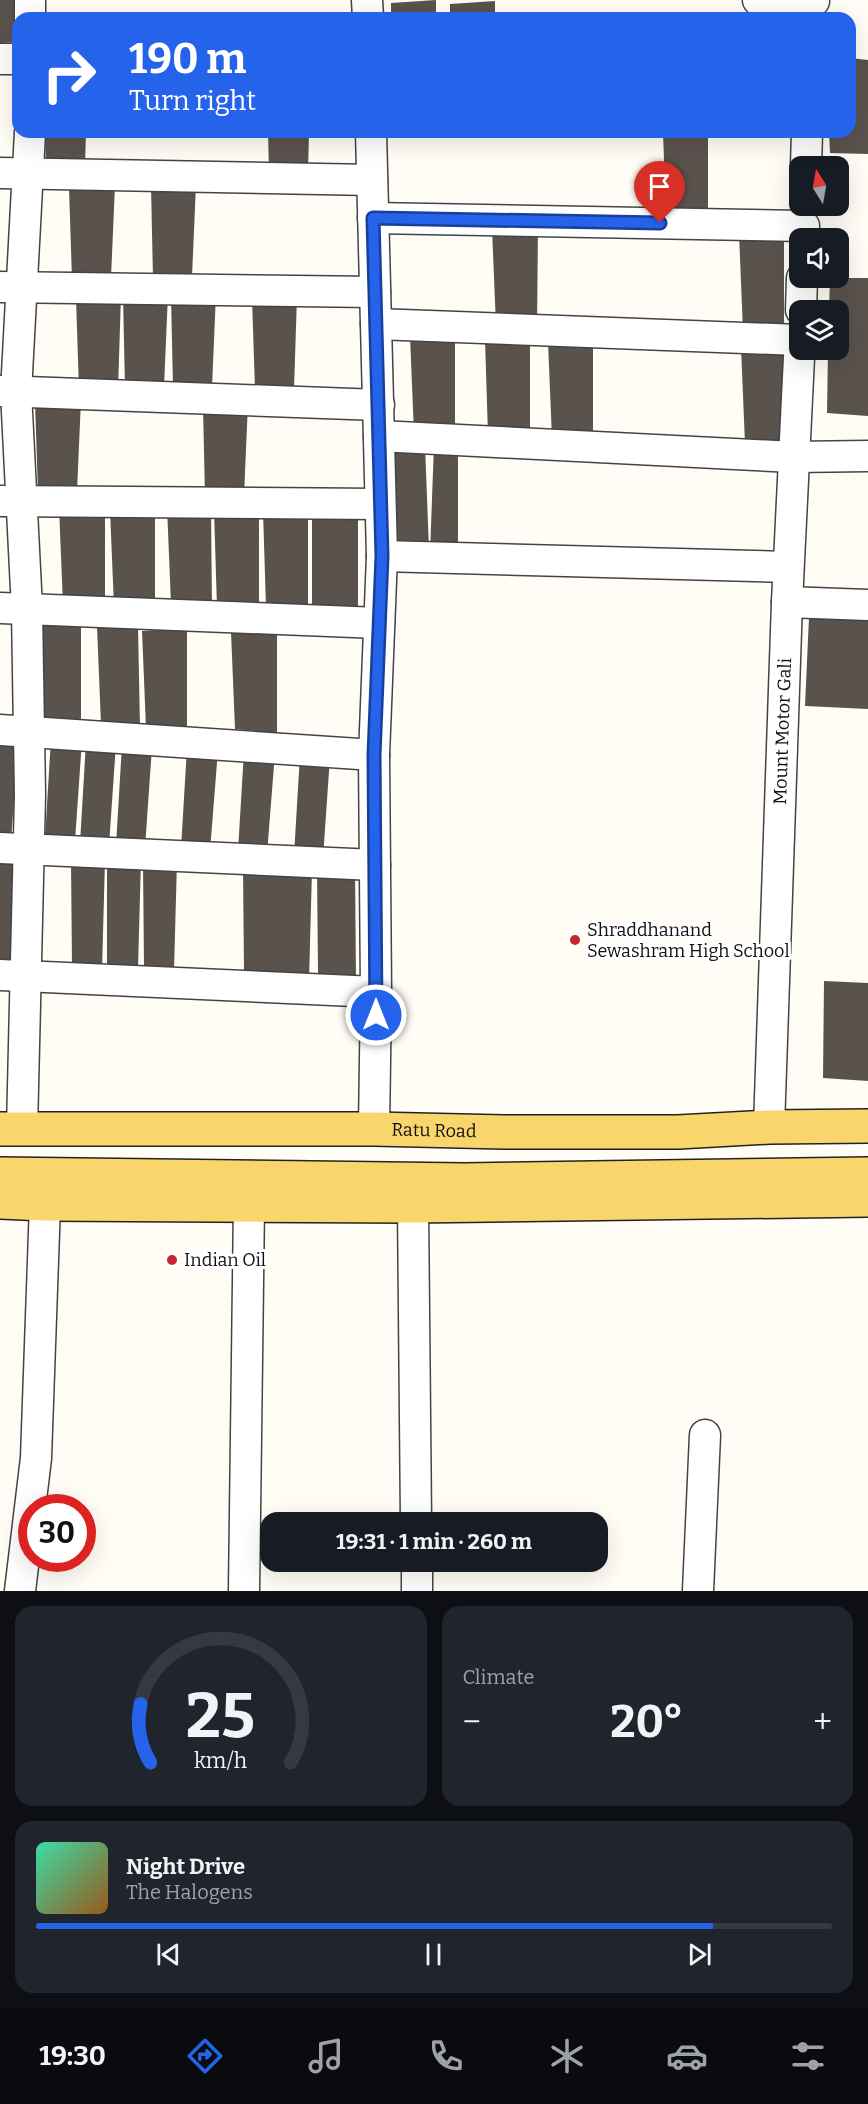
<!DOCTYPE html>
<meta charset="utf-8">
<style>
:root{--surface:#171b24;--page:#20242c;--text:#f1f3f6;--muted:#9ea1a6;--line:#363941;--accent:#2563eb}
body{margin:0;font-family:Bitter,serif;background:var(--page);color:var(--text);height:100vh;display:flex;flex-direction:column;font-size:22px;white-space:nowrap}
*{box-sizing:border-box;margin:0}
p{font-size:20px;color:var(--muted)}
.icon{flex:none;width:33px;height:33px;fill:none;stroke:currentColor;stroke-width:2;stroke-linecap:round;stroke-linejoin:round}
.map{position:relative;height:1591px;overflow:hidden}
.panel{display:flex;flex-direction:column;gap:15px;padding:15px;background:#0d0f14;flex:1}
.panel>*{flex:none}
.guide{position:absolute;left:12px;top:12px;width:844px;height:126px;border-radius:18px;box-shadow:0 6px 24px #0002;background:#2563eb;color:#fff;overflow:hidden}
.needle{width:39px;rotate:349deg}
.controls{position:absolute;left:789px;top:156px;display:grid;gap:12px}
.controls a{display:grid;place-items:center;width:60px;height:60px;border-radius:12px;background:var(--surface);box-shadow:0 6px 24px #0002;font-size:30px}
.speed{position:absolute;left:18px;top:1494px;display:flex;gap:12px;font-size:30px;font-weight:700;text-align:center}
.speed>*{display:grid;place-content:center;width:78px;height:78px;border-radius:50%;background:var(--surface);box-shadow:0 6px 24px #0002;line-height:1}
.speed .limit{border:9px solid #d22;background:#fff;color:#111}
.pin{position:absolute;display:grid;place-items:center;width:51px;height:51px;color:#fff;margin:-62px -26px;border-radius:50% 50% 50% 0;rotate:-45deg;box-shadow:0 0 6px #0007}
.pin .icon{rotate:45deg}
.me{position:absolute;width:66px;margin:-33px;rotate:0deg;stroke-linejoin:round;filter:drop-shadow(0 0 4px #0008)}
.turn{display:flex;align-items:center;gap:21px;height:126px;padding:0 18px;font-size:27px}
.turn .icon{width:78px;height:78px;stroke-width:2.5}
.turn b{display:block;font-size:42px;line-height:51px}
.big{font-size:45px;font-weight:700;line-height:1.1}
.panel .widget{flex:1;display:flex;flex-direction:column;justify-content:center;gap:9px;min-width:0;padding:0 21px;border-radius:18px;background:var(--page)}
.panel .dial{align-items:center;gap:0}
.dial svg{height:156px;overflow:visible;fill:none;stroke:var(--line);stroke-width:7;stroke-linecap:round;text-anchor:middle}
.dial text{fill:var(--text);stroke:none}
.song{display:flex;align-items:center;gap:18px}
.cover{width:72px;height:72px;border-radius:9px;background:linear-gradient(135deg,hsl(160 70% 55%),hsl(30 70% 35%))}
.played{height:6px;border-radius:3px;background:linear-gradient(90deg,var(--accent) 85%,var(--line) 85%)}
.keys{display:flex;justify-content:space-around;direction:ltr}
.heat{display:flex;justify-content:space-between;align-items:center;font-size:33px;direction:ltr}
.panel .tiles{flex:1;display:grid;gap:15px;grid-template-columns:1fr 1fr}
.widget:last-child{grid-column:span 2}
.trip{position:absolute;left:260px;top:1512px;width:348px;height:60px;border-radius:18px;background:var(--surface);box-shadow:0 6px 24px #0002;font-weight:700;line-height:60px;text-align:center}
.tabs{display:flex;height:96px;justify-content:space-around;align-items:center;background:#090b0e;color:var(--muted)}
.tabs .icon{width:42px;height:42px}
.tabs .active{color:var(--accent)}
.tabs b{font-size:27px;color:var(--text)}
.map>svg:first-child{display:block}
</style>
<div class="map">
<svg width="868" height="1591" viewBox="0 0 868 1591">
<rect width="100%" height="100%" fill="#fffdf5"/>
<path fill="#5a524d" d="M0,0H21L18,18V42L0,43Z
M436,0V18H391V3Z
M495,1V18H450V4Z
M850,58L868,60V154L830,153L829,132H850Z
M45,132H86L85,166L46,167Z
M268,132H309L308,171L269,172Z
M663,132H708V221L666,217Z
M196,184L192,277L153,278L151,186Z
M115,185L111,278L72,279L69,188Z
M538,226L537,330L496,326L492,229Z
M784,231V335L743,331L739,234Z
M830,278H868V416L827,413L828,350H838V310H829Z
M168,294L164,387L125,388L123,296Z
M216,294L212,387L173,388L171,296Z
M121,296L118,389L79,390L76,298Z
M297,296L294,389L255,390L252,298Z
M455,334V437L414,434L410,336Z
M530,336V440L488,436L485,339Z
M593,339V443L552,439L548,342Z
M786,344V448L745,444L741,347Z
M81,399L77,492L38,493L35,402Z
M248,403L244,496L205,497L203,406Z
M390,442L425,445L429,550L387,552Z
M434,444L458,446V550L430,554Z
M105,504V608L63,605L59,507Z
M155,507V610L114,607L110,510Z
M167,507L211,509L212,608L171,604Z
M259,508V612L217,608L214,510Z
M308,508V612L266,608L263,511Z
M312,509L358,511V615L312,612Z
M809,617L868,618V709L805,706Z
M81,620V723L40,720L36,622Z
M138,625L140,728L101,724L97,627Z
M187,628V732L146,728L142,631Z
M277,629V733L235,729L231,632Z
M51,738L82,740L75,841L45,839Z
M0,740L18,741L11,842L0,841Z
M86,742L116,744L109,845L80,843Z
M122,745L152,747L145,848L116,845Z
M187,748L218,750L210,851L181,848Z
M244,751L275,753L267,854L238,851Z
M300,755L330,757L323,858L294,855Z
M141,859L138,969L107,966V861Z
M105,860L102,970L72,966L71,862Z
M17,861L16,964L0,962V862Z
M177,861L174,970L144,967L143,863Z
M243,868L312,870L309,980L244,973Z
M317,869H355L356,981L318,973Z
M824,981L868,983V1081L823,1078Z"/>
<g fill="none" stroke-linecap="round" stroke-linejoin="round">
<g stroke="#444" stroke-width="33">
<g id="street">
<path d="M30,0V18"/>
<path d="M367,0L368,18"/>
<path d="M758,0L814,1"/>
<path d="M0,59H18"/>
<path d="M371,132L382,556L374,755L376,992L374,1129"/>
<path d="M806,166L807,132"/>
<path d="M0,173L372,180"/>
<path d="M373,218L804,226"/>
<path d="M0,287L375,292"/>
<path d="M801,310L802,278"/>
<path d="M376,324L799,340"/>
<path d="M0,391L379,405"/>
<path d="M379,436L794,457L868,456"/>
<path d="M0,501L379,504"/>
<path d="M382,556L788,567"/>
<path d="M787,602L868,605"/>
<path d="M0,608L379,623"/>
<path d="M0,730L374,755"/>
<path d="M0,848L375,865"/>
<path d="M0,975L376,992"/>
<path id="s1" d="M769,1127L787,602L800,337"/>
<path d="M22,1129L30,795L27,609L16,392L30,132"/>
<path d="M413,1206L416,1522"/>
<path d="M417,1562V1591"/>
<path d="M20,1591L36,1458L45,1204"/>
<path d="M244,1591L249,1204"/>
<path d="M698,1591L705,1435"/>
</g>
</g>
<g stroke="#222" stroke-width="36">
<g id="primary">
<path id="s2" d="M0,1129H374L504,1132H678L769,1127L868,1126"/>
<path d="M0,1174L465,1180L868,1174"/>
<path d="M0,1202L45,1204L413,1206L868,1200"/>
</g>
</g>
<use href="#street" stroke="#fff" stroke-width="30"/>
<use href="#primary" stroke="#f9d66b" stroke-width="33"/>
</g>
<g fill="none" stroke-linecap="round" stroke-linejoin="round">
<g stroke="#184099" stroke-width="15">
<path id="route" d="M376,1015L374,755L382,556L373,218L660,223"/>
</g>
<use href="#route" stroke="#2563eb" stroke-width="10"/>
</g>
<g fill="#c4262e" stroke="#fff" stroke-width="2">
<circle cx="575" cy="940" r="6"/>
<circle cx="172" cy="1260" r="6"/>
</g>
<g text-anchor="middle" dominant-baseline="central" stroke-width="6" stroke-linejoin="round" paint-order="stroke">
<g font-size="18" fill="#111" stroke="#fff">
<text stroke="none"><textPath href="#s1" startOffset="396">Mount Motor Gali</textPath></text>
<text stroke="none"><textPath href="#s2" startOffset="434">Ratu Road</textPath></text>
</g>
<g font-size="18" fill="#111" stroke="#fff" text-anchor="start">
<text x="587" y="930">Shraddhanand<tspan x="587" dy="21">Sewashram High School</tspan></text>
<text x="184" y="1260">Indian Oil</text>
</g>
</g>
</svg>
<div class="controls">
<a><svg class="needle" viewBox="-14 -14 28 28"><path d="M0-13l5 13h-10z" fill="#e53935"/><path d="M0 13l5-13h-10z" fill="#9ea1a6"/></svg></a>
<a><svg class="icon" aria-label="sound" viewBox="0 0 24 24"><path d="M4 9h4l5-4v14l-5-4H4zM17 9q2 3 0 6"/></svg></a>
<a><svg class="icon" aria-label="layers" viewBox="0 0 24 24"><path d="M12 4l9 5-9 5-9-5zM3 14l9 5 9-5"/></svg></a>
</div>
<div class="speed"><div class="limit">30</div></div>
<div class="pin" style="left:660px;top:223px;background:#d93025"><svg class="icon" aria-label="arrive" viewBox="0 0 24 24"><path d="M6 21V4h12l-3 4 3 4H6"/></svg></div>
<svg class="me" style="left:376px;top:1015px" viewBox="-20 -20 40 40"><circle r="17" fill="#2563eb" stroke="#fff" stroke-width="3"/><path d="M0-11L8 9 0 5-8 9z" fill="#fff"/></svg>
<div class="trip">19:31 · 1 min · 260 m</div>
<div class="guide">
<div class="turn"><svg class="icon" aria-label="right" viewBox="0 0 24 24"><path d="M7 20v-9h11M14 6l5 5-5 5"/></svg><div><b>190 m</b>Turn right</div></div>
</div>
</div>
<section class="panel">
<div class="tiles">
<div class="widget dial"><svg viewBox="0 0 100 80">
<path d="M14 69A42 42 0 1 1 86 69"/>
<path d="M14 69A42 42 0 0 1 9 39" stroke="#2563eb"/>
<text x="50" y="56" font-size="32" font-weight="700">25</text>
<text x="50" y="72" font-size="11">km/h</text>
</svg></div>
<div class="widget"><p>Climate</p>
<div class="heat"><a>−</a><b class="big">20°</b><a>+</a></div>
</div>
<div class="widget">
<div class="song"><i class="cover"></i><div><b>Night Drive</b><p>The Halogens</p></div></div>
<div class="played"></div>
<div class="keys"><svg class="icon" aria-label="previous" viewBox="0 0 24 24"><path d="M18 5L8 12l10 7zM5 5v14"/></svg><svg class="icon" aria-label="pause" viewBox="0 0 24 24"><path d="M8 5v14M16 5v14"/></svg><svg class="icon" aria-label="next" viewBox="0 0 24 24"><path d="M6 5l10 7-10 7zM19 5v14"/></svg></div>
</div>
</div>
</section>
<nav class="tabs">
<b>19:30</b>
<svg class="icon active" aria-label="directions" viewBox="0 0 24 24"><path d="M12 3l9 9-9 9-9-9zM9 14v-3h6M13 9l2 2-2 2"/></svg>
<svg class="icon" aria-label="music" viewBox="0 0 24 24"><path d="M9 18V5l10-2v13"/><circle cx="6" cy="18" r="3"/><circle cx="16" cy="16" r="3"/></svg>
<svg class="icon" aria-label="phone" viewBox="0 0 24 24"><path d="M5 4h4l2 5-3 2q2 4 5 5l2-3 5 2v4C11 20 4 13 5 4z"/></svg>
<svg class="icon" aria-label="climate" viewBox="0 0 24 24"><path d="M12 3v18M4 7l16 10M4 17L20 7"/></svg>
<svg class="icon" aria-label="car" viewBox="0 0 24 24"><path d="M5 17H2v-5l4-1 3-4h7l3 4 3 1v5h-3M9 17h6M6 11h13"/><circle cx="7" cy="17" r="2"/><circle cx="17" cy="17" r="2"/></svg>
<svg class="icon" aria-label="filters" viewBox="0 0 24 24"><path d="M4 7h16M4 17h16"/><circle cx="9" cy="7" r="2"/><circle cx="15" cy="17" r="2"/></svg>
</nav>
